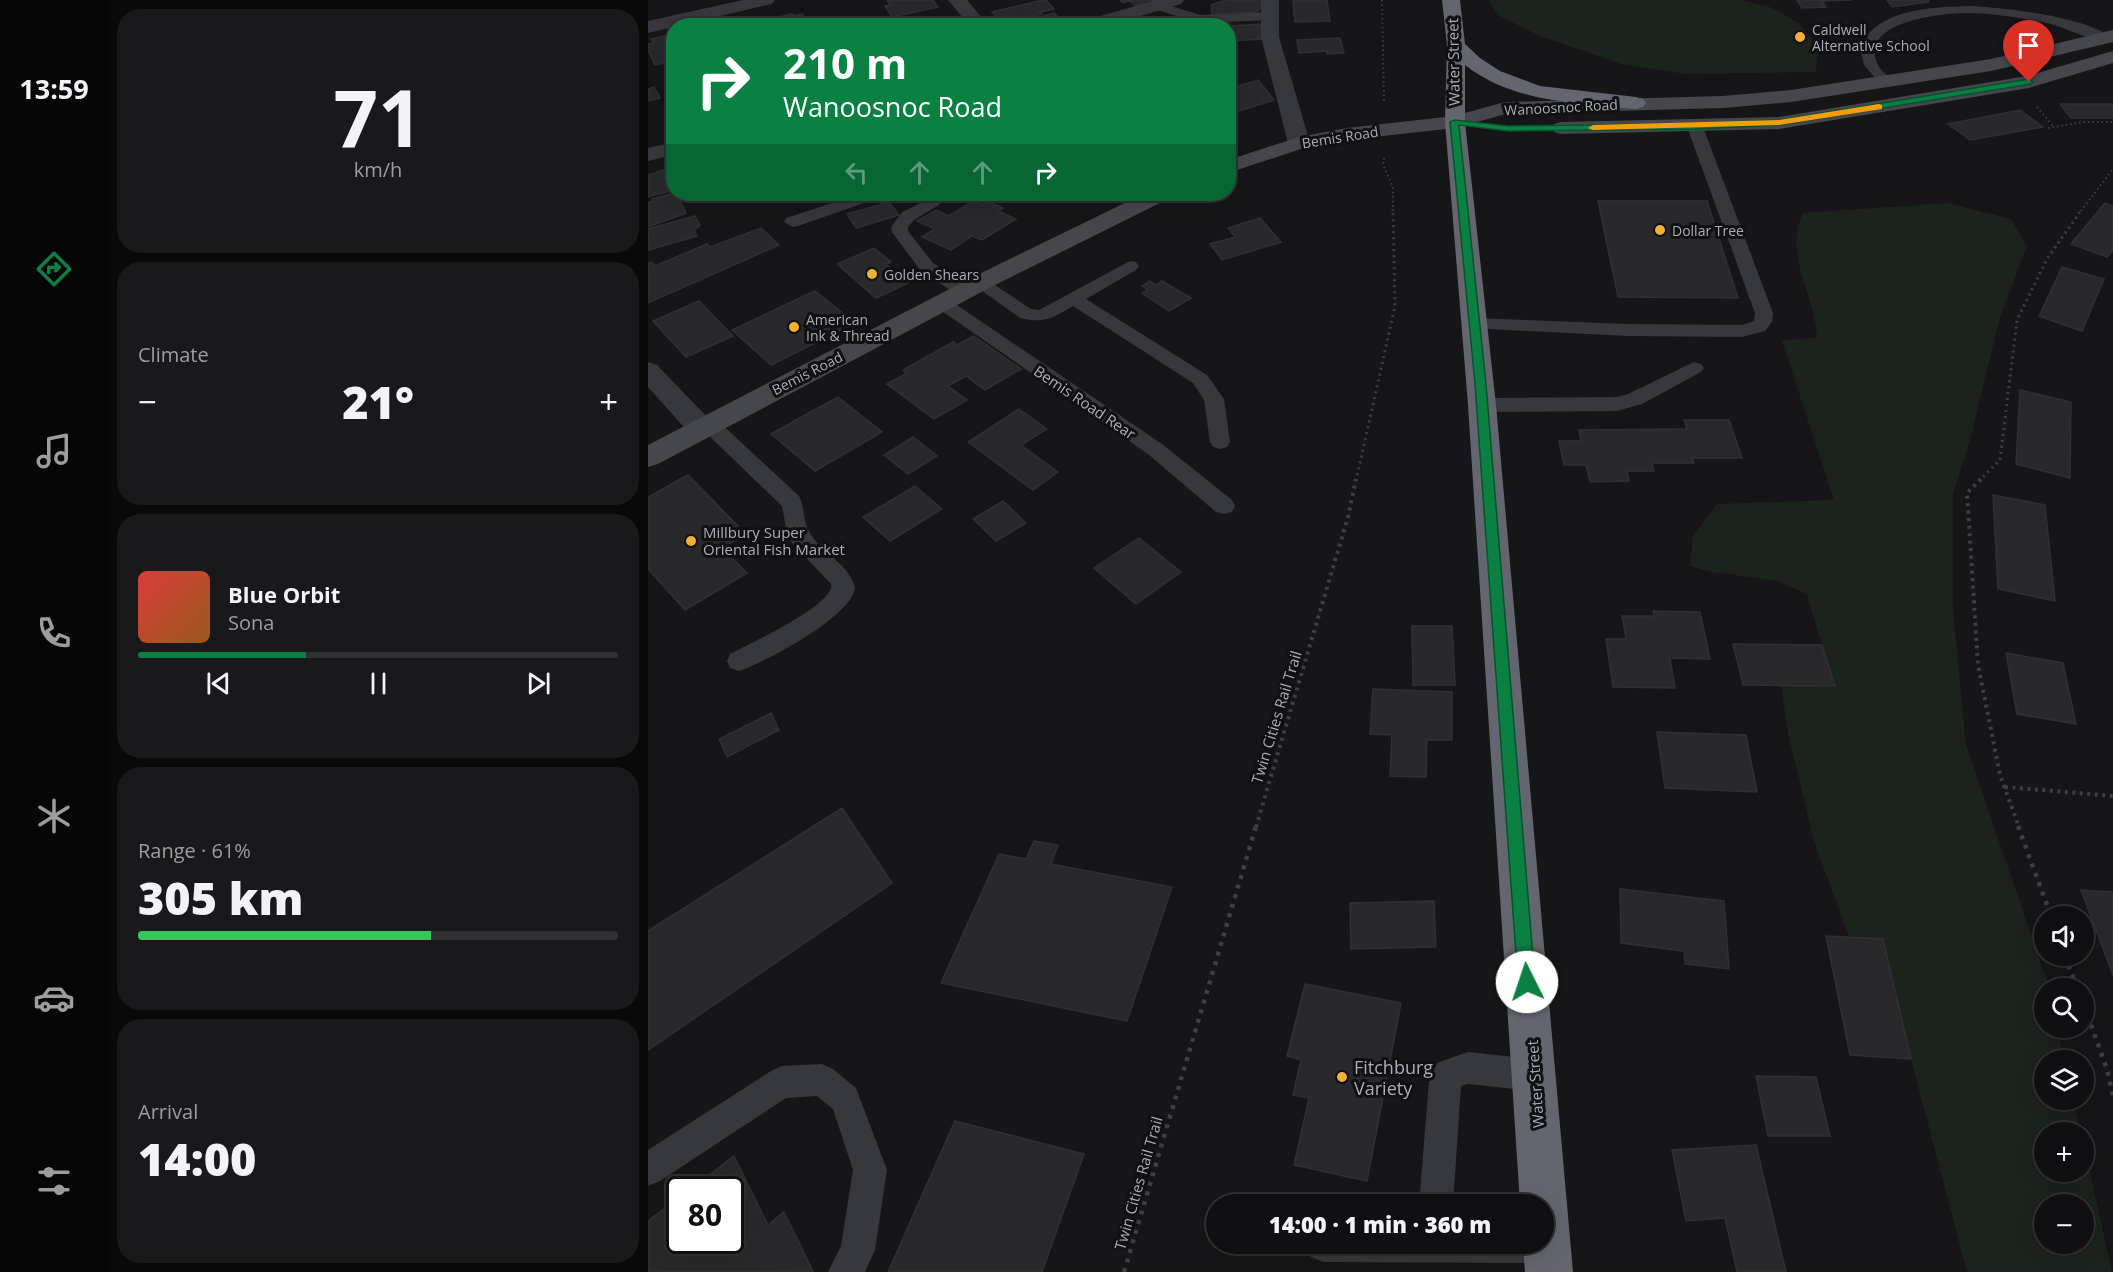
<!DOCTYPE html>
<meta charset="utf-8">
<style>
:root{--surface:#101012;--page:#19191b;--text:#f1f3f6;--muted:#9c9d9f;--line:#303032;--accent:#0b8043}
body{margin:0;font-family:"Open Sans",sans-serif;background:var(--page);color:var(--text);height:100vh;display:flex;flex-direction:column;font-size:22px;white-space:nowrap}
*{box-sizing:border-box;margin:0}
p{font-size:20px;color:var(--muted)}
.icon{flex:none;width:33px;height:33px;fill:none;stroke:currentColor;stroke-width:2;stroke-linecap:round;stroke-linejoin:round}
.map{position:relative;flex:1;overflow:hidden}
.details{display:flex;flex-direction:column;gap:9px;padding:9px;background:#09090a;width:540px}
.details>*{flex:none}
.hud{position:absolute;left:18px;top:18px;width:570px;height:183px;border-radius:24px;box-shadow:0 6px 24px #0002,0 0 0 2px var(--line);background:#0b8043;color:#fff;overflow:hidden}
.buttons{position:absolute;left:1386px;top:906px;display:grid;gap:12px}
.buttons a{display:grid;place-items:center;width:60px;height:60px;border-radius:50%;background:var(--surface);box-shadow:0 6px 24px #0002,0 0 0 2px var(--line);font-size:30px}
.speed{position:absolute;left:18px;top:1176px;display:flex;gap:12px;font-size:30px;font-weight:700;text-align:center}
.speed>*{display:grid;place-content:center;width:78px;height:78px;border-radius:50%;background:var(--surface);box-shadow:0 6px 24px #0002,0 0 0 2px var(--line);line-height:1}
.speed .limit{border:3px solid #111;border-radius:9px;background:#fff;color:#111}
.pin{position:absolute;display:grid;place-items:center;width:51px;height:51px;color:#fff;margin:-62px -26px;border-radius:50% 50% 50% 0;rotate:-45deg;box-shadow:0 0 6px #0007}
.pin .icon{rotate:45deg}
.me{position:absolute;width:66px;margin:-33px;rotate:356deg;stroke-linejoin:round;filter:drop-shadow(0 0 4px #0008)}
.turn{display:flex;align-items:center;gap:21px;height:126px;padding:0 18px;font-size:27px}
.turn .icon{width:78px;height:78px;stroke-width:2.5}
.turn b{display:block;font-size:42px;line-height:51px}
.lanes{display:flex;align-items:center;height:57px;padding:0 18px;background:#0003;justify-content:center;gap:30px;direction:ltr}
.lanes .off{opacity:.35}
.big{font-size:45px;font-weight:800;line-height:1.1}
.details .card{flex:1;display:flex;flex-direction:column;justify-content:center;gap:9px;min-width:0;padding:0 21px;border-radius:24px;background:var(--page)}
.details .dial{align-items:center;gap:0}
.dial b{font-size:78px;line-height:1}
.song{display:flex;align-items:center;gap:18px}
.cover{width:72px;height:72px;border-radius:9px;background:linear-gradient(135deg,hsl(0 70% 55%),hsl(30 70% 35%))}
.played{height:6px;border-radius:3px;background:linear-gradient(90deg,var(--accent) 35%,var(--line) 35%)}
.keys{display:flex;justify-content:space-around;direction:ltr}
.heat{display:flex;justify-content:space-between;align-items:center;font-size:33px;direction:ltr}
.charge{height:9px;border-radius:4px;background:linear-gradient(90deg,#34c759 61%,var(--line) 0)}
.trip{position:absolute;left:558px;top:1194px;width:348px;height:60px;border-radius:30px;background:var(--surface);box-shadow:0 6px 24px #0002,0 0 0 2px var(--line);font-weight:800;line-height:60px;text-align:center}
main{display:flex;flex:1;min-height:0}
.dock{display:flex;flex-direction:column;width:108px;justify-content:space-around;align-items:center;background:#060607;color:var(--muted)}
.dock .icon{width:42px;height:42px}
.dock .active{color:var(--accent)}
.dock b{font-size:27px;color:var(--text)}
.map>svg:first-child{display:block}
</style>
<main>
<nav class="dock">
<b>13:59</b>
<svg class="icon active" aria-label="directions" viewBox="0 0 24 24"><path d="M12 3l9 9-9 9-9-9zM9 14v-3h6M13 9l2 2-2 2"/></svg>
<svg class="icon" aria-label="music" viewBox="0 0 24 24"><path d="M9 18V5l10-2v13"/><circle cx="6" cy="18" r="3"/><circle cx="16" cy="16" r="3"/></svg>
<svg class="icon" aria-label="phone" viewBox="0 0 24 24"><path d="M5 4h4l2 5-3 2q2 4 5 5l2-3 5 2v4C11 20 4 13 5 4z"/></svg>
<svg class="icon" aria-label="climate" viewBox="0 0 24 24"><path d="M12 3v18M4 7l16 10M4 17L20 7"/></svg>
<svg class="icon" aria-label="car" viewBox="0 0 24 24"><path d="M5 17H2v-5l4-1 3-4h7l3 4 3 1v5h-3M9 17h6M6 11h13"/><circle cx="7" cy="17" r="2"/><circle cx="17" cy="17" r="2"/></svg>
<svg class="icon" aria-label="filters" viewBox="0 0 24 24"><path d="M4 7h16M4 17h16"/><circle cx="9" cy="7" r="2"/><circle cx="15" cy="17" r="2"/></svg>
</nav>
<section class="details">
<div class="card dial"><b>71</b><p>km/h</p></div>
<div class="card"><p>Climate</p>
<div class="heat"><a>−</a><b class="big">21°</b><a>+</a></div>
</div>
<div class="card">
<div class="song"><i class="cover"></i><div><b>Blue Orbit</b><p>Sona</p></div></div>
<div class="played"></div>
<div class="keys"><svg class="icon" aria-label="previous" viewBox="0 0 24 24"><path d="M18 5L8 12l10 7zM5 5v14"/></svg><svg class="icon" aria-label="pause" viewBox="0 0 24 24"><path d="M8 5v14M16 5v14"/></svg><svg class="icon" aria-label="next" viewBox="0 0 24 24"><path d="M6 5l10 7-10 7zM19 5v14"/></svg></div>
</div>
<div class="card"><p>Range · 61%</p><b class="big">305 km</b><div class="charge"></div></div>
<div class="card"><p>Arrival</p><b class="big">14:00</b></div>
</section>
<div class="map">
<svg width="1465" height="1272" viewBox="0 0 1465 1272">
<rect width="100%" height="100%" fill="#161618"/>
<path fill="#1c231d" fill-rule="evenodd" d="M840,0H1091L1120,6L1151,23L1170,48L1168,72L1038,74L973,64L892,36L850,15Z
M1299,203L1363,219L1379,246L1352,317L1322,440L1305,494V608L1318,745L1399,981L1400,988H1396V1028H1409L1416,1060H1396V1100H1425L1433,1132H1396V1172H1436V1146L1464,1272H1319L1263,1059L1235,940L1201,937L1166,841L1141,737L1133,686H1186L1159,594L1129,581L1064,572L1042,566L1045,536L1069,504L1186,500L1134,341L1169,337C1167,295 1135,255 1155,213ZM1396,1204H1436V1244H1396Z"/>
<path fill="#29292c" stroke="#303034" stroke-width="1.5" d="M239,0H285L290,7L244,17L237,6L242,5Z
M395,0H398L406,9L392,12L394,14L353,23L344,12Z
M472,0H512L488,6L482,1L475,3Z
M578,0H613L614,4L612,9L607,12L564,14L563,5Z
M645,0H679L682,21L647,22Z
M1149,0H1204L1174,1L1178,7L1154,8Z
M1239,0H1280L1281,2L1244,7Z
M406,13L417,24L366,26L364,24Z
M144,14L146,16L154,14L163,26H117L113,21Z
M298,19L305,26H273Z
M617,24L616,39L580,41V26Z
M26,34V61L7,65L0,50V44L5,43L3,39Z
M692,38L696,53L679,54V51L651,53L649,40Z
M610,80L626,100L585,113L580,109V89Z
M6,87L12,98L0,101V89Z
M1412,104H1465V118H1423Z
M1372,110L1395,127L1322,140L1300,124Z
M16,170L26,190L0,197V175Z
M26,193L29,194L38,213L0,227V203L5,201L4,199Z
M325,201L335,205L340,201L355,208L350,211L368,219L334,240L324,236L303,250L274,237L287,229L269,221L288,210L301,216Z
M950,201H1059L1090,298L970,297Z
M241,202L251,215L208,228L199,214Z
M1457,203L1465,206V250L1459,257L1423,244Z
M47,216L52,225L46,230L49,236L1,250L0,229Z
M612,218L633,242L574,260L562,244L587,237L580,228Z
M113,228L131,245L0,303V263L3,262L7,266L59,244L62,247Z
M226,248L243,262L238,264L260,283L228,298L189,264Z
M1414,267L1456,279L1434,331L1391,316Z
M502,281L508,285L514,281L543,298L521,311L494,293L500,290L494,286Z
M167,291L207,323L123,365L84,330Z
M51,301L85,336L38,357L5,321Z
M326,336L373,369L337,390L318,376L300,386L319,400L286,419L239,384L259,373L255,370L305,342L309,345Z
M1372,390L1423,402L1422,478L1368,464Z
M190,397L234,432L167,471L123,434Z
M371,409L399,429L373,445L410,472L385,490L320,442Z
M1036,420H1081L1094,458H1045L1046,463H1004L1006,471H979L981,481L942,482L938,465H916L911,441H933L931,430L1039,429Z
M265,437L289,456L260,474L236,455Z
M40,475L98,534L74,548L99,573L37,610L0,569V497Z
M267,486L294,509L242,541L215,517Z
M1345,495L1397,505L1407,601L1350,589Z
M355,501L378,523L348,541L325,519Z
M491,538L533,572L488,604L446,568Z
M1005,611L1052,612L1062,659L1022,658L1027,688L965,687L958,639H978L974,616H1006Z
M764,626H804L807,685H765Z
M1085,644L1174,645L1187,686L1095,685Z
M1358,653L1415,663L1428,724L1369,714Z
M725,689L804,692V740H779L778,777L742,776L744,735L722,734Z
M123,713L131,730L79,757L71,739Z
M1009,732L1098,735L1109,792L1017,788Z
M194,808L244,883L0,1050V931Z
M386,841L410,845L403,864L524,887L479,1021L293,983L351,854L378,859Z
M972,889L1076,901L1081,969L1037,964L1036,951L973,943Z
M1433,890L1465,892V975Z
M786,901L788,947L703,949L702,903Z
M1178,936L1235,939L1263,1059L1202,1055Z
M657,984L753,1003L719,1181L646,1165L661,1098L645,1095L653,1060L639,1056Z
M1108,1076L1168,1077L1182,1136H1120Z
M307,1121L436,1154L394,1272H240Z
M1108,1145L1138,1272H1089L1077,1218L1038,1221L1024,1150Z
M86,1156L120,1225L136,1212L165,1271L0,1272V1221L32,1197V1240H82V1190H42Z"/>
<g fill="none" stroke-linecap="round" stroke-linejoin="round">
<path stroke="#3d3f44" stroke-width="2" stroke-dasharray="1.5 3" stroke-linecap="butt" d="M734,0L736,103
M1389,107L1406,127
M1400,128L1435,122H1465
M736,158L735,165L745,187V211
M1433,211L1465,169"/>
<path stroke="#3d3f44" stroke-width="3" stroke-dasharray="2 4" stroke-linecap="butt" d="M708,481L747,306L745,209
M1331,481L1352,460L1369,320L1399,259L1434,209"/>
<path stroke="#3d3f44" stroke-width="4" stroke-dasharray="3 4.5" stroke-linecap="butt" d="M1333,479L1319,493L1330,665L1352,775L1371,827
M1357,787L1465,796
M608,827L700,517L708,479"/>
<path stroke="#3d3f44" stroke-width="4.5" stroke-dasharray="4 6" stroke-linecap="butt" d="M1370,826L1403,916
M1417,956L1429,988
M1436,1006L1459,1069L1465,1096
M476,1272L608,826"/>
<path fill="#37383d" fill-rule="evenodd" d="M508,1L552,15L622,12L629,16L622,20L551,23L503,8L502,5Z
M1321,6C1351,7 1442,17 1462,38L1455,42C1434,37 1415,26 1394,22C1370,18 1345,13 1321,13C1295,13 1209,21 1230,65C1233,71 1241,76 1245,82L1243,85H1233L1216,65L1212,48C1215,43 1217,36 1222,32C1246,8 1290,7 1321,6Z
M1047,122L1055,127L1125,313L1124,322L1117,331L1094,337L980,336L820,328L818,324L820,320L827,318L980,324L1094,325L1106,321L1107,313L1039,127Z
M212,194H235L233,197L150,226L144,227L136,222L138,218Z
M285,197L291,199L293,202L291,205L266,220L260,227V231L285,263L322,287L325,291L322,295H310L273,271L244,232L243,227L254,212Z
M482,261L488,262L491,266L488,270L438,299L559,375L576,399L582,442L579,447L572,449L565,447L562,442L556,400L545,383L425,306C404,318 396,324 372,318L323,283L326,279H338L383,309L391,310Z
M294,297L300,299L514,444L584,500L587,506L584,512L576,514L568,512L500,454L288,307L285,303L288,299Z
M1046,362L1053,364L1056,368L1053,372L994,404L969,411L834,412L827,410L824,405L827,400L834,398L969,397L980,394Z
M61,417L68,419L151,496C157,508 155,523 162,533C174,554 201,563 207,588C204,616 118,662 91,671L82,668L79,661L82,654C101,644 188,604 183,584L144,543L139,533L134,506L54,429L51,424L54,419Z
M820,1052L886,1059L897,1064L902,1075L897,1086L886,1091L820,1084L813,1086L805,1204H771L781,1082L789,1063Z
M174,1064L185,1069L208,1088L239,1170L227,1250L217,1272H180L193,1246L205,1170L185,1109L169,1096L138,1098L12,1181L0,1186V1150L123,1071L134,1066Z
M896,1229L911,1234L916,1246L911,1258L899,1263L675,1262L663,1257L658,1245L896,1244Z"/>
<path fill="#37383d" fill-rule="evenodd" d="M95,0H127L124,4L0,33V21Z
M300,0H319L341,26H322Z
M508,0H536L533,4L459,26H429L432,22Z
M613,0H631V37L662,143L658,147L651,149L644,147L640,143L613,37Z
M26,142V155L0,161V148Z
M0,362L9,365L63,421L67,428L63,435L53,437L43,435L0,387Z"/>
<path fill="#45474d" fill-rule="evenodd" d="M1465,30V42L1343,71L1143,102L1075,108L858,114L807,128L699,140L656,148L580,173V160L651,137L699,128L806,116L857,102L1075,96L1143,90L1343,59Z
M1465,51V63L1381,88L1131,129L913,134L906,132L903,128L906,124L913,122L1131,117L1379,76Z
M495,194H523L520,199L341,288L10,464L0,467V445L323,278Z"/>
<path fill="#63666e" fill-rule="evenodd" d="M794,0H812L817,44L832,58L852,71L892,86L988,97L995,99L998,103L995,107L988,109C930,103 865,103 817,65V122L848,405L925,1272H877L875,1244H896V1204H872L820,405L797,122L799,45Z"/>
</g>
<path fill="#0b8043" stroke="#07532c" stroke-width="1.5" d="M1381,79L1385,82L1383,84L1131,125L1047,129L860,131L811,125L838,384L887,982L885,988L879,990L873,988L870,982L827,384L802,122L807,120L860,126L1047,124L1131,120Z"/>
<path fill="#f59e0b" d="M1231,104L1234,105V109L1131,125L945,130L940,128L945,125L1131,120Z"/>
<g fill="#f2b134" stroke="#111113" stroke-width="2">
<circle cx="1152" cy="37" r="6"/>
<circle cx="1012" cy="230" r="6"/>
<circle cx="224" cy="274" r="6"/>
<circle cx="146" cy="327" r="6"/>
<circle cx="43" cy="541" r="6"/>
<circle cx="694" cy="1077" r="6"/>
</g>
<g text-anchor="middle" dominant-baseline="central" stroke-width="6" stroke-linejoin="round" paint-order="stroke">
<g font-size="14" fill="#a8adb8" stroke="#111113" text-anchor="start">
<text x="1164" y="29">Caldwell<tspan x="1164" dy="16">Alternative School</tspan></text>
<text x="1024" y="230">Dollar Tree</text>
<text x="236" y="274">Golden Shears</text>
<text x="158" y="319">American<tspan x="158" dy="16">Ink &amp; Thread</tspan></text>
</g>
<g font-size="14" fill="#a8adb8" stroke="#111113">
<text transform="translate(913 107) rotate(-3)">Wanoosnoc Road</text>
<text transform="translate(692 137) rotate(-9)">Bemis Road</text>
<text transform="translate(159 373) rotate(-27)">Bemis Road</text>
</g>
<g font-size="15" fill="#a8adb8" stroke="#111113">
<text transform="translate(805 62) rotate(-91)">Water Street</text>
<text transform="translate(437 402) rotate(34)">Bemis Road Rear</text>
<text transform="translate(628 717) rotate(-73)">Twin Cities Rail Trail</text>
<text transform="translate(887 1084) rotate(-94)">Water Street</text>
<text transform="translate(490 1183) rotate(-74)">Twin Cities Rail Trail</text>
</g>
<g font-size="15" fill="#a8adb8" stroke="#111113" text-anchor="start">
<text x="55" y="532">Millbury Super<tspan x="55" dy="17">Oriental Fish Market</tspan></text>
</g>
<g font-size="18" fill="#a8adb8" stroke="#111113" text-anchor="start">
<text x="706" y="1067">Fitchburg<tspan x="706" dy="21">Variety</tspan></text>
</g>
</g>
</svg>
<div class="buttons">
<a><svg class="icon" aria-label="sound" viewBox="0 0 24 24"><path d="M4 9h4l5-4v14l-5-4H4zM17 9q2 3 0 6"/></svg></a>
<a><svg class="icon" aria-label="search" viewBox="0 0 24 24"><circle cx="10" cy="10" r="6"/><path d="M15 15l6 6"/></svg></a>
<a><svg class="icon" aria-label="layers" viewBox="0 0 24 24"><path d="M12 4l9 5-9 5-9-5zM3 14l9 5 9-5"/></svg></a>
<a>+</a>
<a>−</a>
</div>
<div class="speed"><div class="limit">80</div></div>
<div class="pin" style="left:1381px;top:82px;background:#d93025"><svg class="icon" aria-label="arrive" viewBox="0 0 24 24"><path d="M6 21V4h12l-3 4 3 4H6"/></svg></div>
<svg class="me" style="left:879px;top:982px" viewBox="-20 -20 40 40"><circle r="19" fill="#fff"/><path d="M0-13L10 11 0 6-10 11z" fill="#0b8043"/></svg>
<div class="trip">14:00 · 1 min · 360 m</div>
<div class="hud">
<div class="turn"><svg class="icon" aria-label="right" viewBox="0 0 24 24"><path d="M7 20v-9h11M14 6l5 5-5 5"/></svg><div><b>210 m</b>Wanoosnoc Road</div></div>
<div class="lanes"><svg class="icon off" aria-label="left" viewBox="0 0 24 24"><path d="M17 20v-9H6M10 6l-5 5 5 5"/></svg><svg class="icon off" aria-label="ahead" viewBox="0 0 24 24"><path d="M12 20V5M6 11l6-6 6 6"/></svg><svg class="icon off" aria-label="ahead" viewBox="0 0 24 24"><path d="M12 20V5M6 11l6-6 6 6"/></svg><svg class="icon" aria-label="right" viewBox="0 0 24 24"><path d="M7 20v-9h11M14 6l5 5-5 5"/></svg></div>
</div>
</div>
</main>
